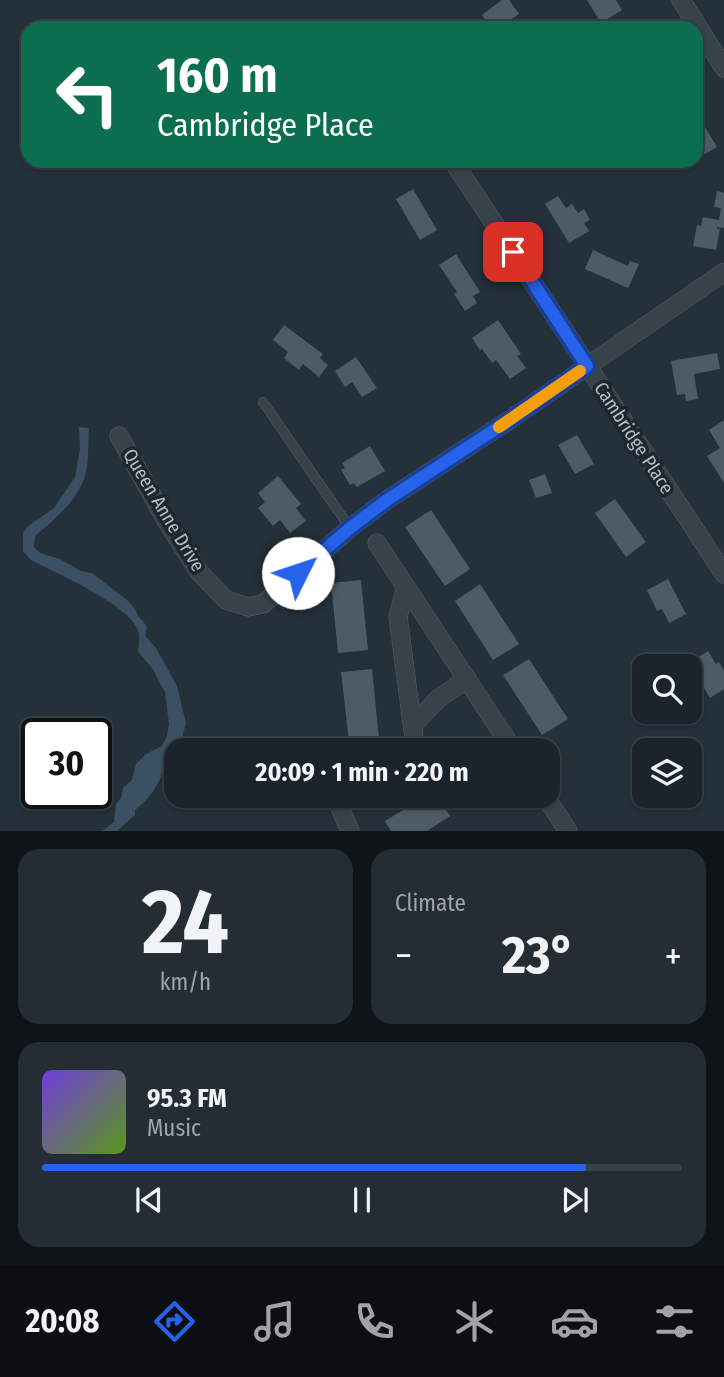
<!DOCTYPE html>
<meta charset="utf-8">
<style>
:root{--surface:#1b242c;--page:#242c34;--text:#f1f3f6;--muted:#a0a4a9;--line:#394148;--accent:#2563eb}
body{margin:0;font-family:"Fira Sans Condensed",sans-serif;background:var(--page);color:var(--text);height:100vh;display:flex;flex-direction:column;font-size:26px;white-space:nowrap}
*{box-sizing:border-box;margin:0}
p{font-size:23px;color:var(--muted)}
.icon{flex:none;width:38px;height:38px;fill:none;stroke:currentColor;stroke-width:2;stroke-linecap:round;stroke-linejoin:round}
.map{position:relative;height:831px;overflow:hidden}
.sheet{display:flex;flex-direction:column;gap:18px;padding:18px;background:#0f1418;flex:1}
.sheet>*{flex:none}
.top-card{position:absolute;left:21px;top:21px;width:682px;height:147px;border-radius:21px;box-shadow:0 2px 5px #0004,0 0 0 2px var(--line);background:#0b6e4f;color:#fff;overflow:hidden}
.buttons{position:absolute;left:632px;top:654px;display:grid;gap:14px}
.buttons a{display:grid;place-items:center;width:70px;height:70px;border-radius:14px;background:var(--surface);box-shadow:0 2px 5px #0004,0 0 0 2px var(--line);font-size:35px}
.speed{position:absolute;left:21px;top:718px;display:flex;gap:14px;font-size:35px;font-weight:700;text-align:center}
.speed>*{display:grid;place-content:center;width:91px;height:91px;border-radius:50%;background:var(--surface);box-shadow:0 2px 5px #0004,0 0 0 2px var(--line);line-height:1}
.speed .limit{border:4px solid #111;border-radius:10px;background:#fff;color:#111}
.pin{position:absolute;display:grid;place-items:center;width:60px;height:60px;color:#fff;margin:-30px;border-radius:14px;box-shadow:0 4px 10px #0006}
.me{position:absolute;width:77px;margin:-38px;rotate:49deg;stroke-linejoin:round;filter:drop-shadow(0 0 5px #0008)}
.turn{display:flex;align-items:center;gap:24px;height:147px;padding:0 21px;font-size:32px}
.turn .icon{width:91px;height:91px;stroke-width:2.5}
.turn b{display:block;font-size:49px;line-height:60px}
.big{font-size:52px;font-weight:700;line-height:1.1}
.sheet .card{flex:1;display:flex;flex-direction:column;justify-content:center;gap:10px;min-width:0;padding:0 24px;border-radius:21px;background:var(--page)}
.sheet .dial{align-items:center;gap:0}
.dial b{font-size:91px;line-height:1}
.song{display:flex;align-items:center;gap:21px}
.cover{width:84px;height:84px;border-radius:10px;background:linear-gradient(135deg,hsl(260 70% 55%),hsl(90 70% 35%))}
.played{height:7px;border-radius:4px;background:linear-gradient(90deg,var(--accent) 85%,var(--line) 85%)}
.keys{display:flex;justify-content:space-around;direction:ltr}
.heat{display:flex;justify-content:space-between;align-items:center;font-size:38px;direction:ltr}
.sheet .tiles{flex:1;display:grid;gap:18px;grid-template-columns:1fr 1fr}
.card:last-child{grid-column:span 2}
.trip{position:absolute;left:164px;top:738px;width:396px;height:70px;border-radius:21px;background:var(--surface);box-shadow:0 2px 5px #0004,0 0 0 2px var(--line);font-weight:700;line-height:70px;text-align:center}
.tabs{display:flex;height:112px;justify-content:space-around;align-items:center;background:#0b0e12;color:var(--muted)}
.tabs .icon{width:49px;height:49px}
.tabs .active{color:var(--accent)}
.tabs b{font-size:32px;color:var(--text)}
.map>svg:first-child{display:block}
</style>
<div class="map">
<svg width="724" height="831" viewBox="0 0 724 831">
<rect width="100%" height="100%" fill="#24303a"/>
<path fill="#3b5062" d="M79,427L89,428C88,442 89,458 86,472C80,499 55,519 35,536L34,547L40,553L60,559L81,571L92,573L127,600L135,609L138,616L143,621L147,627L145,636L156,648L177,686L186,723L180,746L187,751H177V763L165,766C159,784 150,799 135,810V815L117,831H102L114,822L116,804L121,798L123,788L132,780L136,764L146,754L162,746L167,736L169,724L165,692L152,668L138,652C139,645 140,636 138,630C127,603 57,574 31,560L23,551V533L27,527L54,508L75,477L80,449Z"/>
<path fill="#4d5b65" d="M502,0H509L519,14L499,28H491L482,15Z
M587,0H616L622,10L601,23Z
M696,112L717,147L696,159Z
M413,189L437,230L420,240L396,199Z
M717,191L724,193V228L717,227V229H720L716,250L693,246L697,225L701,226L703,217L719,220L721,208L714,207Z
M558,196L566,208L572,204L578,213L584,209L590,220L584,223L589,231L569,243L545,204Z
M593,250L628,266L630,261L639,264L628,288L585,269Z
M456,254L480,292L473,296L477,303L465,311L454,294L457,292L439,265Z
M498,320L521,354L517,356L526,368L510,379L496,360L492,363L482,349L480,350L472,338Z
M284,325L323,354L320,358L328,365L319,377L303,364L299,370L284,358L288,352L273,340Z
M717,353L720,369L694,374L698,399L686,401L685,394L677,395L671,361Z
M356,357L377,388L362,397L352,382L345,387L335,371Z
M724,420V483L707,456L720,448L709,430Z
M577,435L594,464L575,474L558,445Z
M370,446L385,471L357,487L354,483L350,485L341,470L345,468L342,463Z
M545,474L552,493L536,498L529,480Z
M278,476L301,504L296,508L306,521L290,533L280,520L273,526L258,508L265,502L258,493Z
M615,499L646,542L626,557L595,513Z
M431,510L470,569L445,586L405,527Z
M668,579L686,614L669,623L662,609L657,611L647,590Z
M361,580L368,650L338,653L331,583Z
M480,584L519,644L493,660L455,601Z
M708,651L716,664L719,662L724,671V689L710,698L689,663Z
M529,659L568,719L542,735L503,675Z
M372,669L379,739L349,742L341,672Z
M426,796H437L450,816L427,831H391L385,821Z"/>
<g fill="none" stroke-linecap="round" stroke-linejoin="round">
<g stroke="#566068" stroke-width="10">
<path id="service" d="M263,402L350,528"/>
</g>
<g stroke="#566068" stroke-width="19">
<path id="minor" d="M681,0L724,68
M453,161L724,574
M119,436L167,522L199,572L226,600L248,607L263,604L350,528L387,500L511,419L724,272
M377,543L514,751
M406,587L398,616L415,746L413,751
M413,725L438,699L467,679
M545,796L568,831
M350,831L338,803L350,796"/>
</g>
<use href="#service" stroke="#38424a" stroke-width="9"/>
<use href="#minor" stroke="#38424a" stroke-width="18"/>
</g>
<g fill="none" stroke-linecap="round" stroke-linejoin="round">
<g stroke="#184099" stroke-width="18">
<path id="route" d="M298,573L350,528L387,500L511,419L587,366L513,252"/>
</g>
<use href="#route" stroke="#2563eb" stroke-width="12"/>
<path stroke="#f59e0b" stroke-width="12" d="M499,427L580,371"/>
</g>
<g text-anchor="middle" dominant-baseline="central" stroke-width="7" stroke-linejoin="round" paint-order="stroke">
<g font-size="19" fill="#b3bdc6" stroke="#1d272f">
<text transform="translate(634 438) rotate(57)">Cambridge Place</text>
<text transform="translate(164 510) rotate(59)">Queen Anne Drive</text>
</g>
</g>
</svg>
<div class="buttons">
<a><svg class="icon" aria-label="search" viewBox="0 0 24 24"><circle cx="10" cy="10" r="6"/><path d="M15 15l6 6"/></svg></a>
<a><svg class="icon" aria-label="layers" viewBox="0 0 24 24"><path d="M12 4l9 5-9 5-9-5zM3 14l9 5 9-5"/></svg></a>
</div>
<div class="speed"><div class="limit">30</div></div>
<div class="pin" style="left:513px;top:252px;background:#d93025"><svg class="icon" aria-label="arrive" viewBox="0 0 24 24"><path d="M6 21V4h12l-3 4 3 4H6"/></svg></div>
<svg class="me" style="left:298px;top:573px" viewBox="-20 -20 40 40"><circle r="19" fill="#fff"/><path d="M0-13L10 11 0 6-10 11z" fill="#2563eb"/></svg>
<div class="trip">20:09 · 1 min · 220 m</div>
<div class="top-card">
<div class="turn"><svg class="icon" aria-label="left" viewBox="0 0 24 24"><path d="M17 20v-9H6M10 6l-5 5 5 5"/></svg><div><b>160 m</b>Cambridge Place</div></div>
</div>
</div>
<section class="sheet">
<div class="tiles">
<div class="card dial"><b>24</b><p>km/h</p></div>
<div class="card"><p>Climate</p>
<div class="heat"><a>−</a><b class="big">23°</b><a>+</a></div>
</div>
<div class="card">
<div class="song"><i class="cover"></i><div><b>95.3 FM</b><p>Music</p></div></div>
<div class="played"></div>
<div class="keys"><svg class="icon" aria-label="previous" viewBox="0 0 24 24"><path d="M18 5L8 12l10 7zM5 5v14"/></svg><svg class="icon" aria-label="pause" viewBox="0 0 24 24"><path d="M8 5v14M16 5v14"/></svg><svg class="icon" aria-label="next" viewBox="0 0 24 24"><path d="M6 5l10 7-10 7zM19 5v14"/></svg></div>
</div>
</div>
</section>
<nav class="tabs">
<b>20:08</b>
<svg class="icon active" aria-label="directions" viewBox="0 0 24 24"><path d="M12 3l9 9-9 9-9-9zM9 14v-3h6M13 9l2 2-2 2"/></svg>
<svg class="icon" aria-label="music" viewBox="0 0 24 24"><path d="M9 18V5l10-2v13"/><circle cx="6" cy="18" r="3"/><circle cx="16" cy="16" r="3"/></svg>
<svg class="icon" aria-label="phone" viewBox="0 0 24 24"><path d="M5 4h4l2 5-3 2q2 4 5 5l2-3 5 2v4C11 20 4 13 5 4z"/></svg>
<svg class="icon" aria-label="climate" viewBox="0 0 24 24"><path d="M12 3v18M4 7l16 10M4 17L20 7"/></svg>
<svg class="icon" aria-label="car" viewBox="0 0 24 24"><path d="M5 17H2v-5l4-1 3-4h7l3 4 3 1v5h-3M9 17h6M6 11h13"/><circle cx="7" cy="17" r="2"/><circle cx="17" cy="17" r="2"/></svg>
<svg class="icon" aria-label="filters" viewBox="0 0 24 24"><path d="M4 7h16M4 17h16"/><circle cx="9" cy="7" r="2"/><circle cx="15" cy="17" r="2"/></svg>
</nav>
